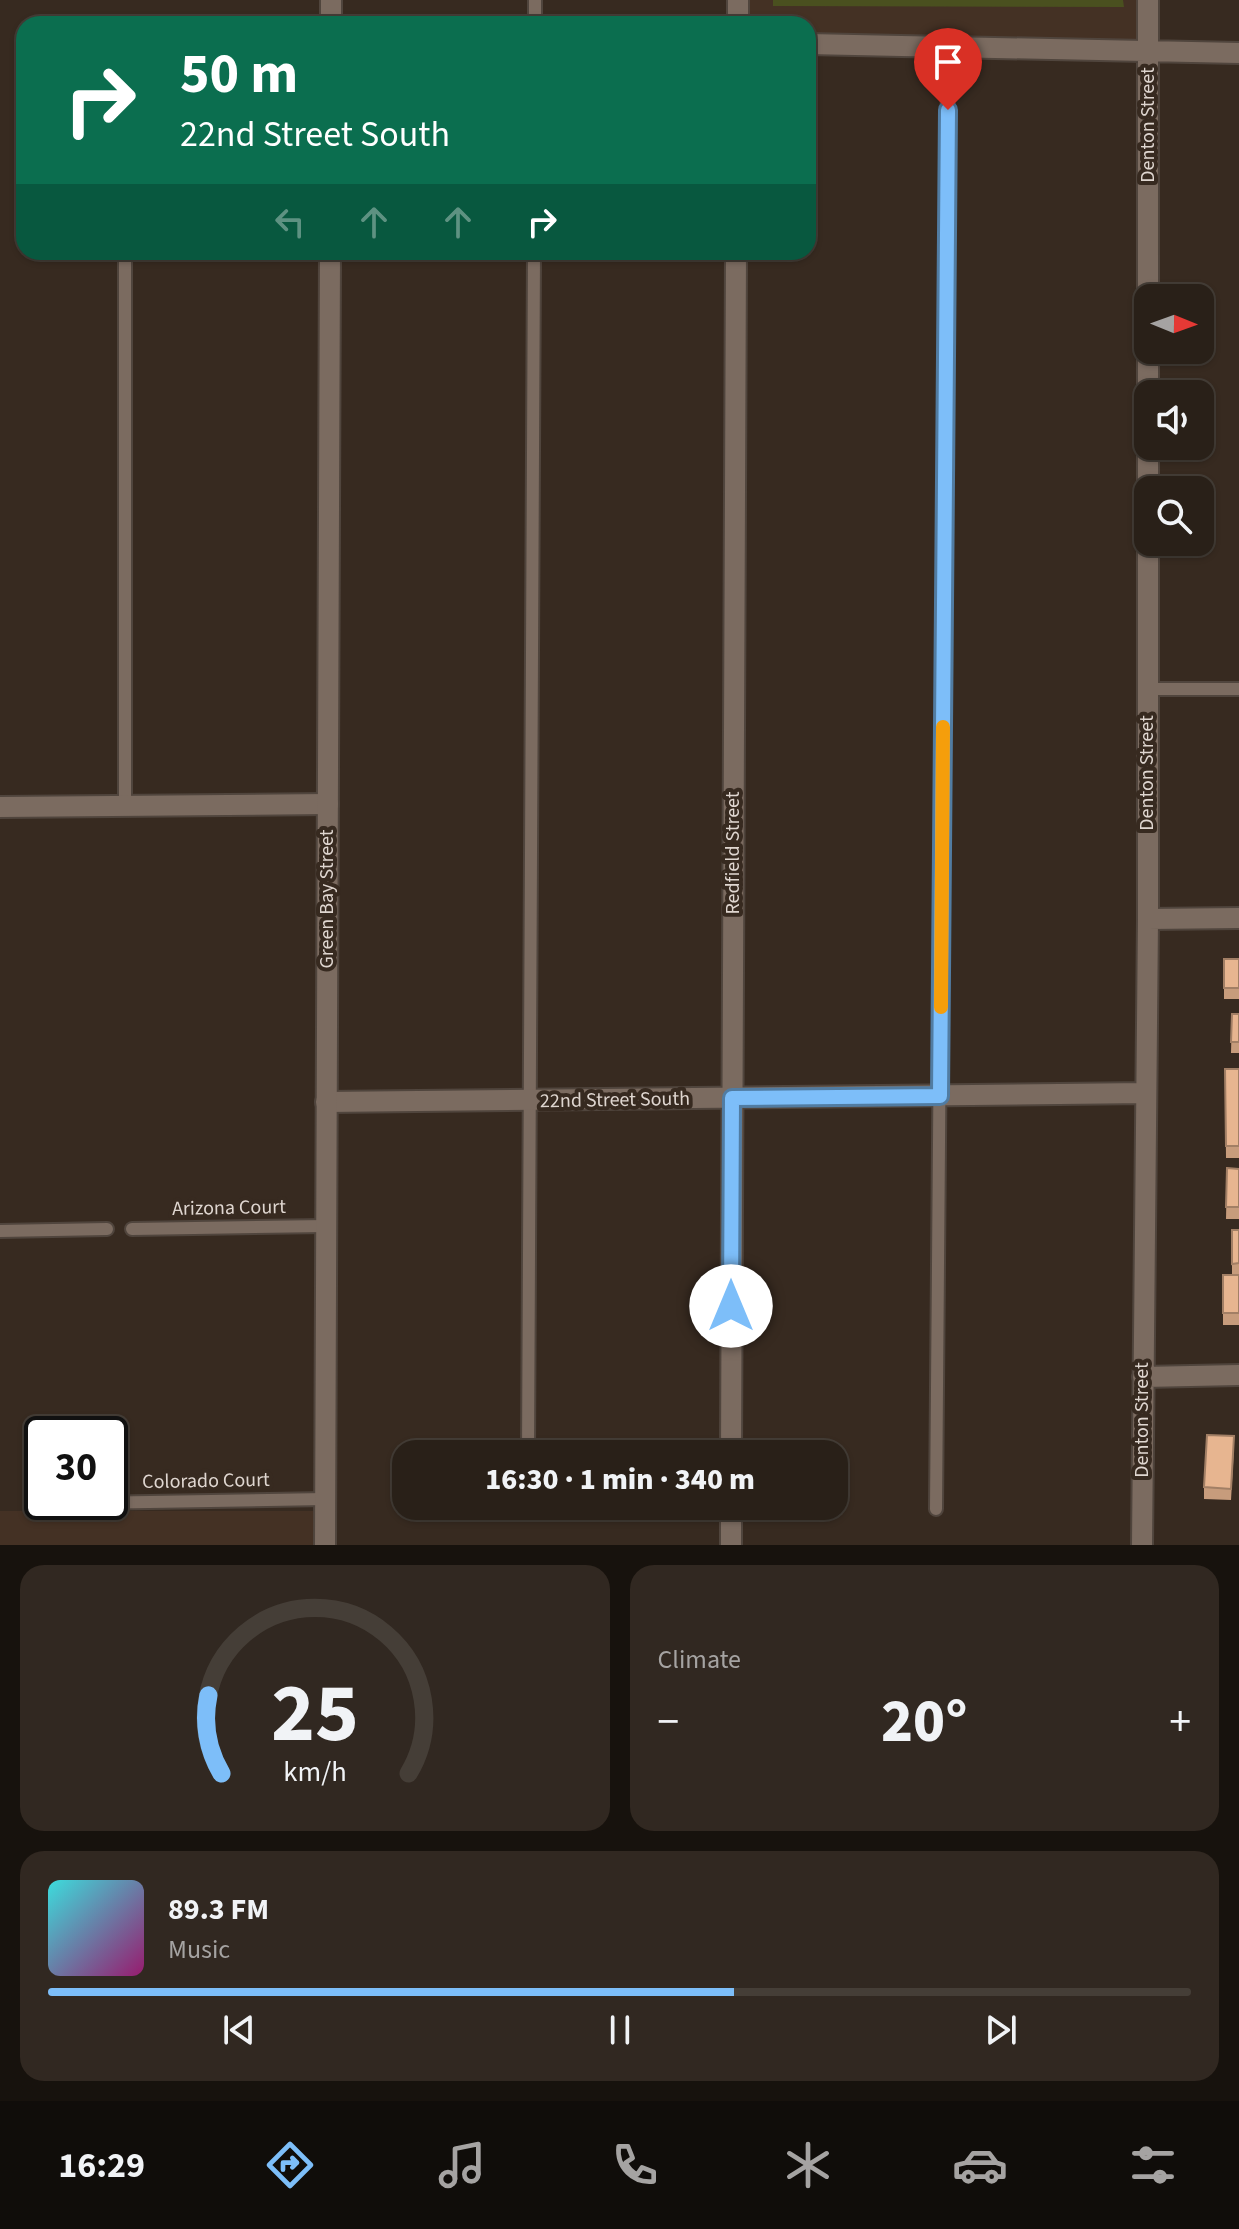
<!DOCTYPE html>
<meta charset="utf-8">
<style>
:root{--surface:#292018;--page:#312821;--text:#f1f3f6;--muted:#a5a3a2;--line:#453e37;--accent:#7dbef9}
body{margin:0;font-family:"Source Sans 3",sans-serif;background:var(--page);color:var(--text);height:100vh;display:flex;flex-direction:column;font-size:30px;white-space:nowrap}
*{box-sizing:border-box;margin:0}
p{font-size:26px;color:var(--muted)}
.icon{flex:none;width:44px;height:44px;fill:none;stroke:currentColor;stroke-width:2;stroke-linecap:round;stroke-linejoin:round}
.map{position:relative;height:1545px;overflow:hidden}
.panel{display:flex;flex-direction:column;gap:20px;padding:20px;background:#17120d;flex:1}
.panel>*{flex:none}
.hud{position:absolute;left:16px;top:16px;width:800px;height:244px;border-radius:24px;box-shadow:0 2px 6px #0004,0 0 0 2px var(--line);background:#0b6e4f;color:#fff;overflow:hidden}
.needle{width:52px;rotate:91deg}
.fabs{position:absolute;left:1134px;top:284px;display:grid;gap:16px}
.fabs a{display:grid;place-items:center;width:80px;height:80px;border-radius:16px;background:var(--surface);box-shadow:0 2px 6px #0004,0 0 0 2px var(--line);font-size:40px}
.speed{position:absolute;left:24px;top:1416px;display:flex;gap:16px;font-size:40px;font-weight:700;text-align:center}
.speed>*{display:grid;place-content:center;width:104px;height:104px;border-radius:50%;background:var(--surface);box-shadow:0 2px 6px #0004,0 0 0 2px var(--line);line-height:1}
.speed .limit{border:4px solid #111;border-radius:12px;background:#fff;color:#111}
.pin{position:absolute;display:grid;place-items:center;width:68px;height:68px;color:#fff;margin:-82px -34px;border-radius:50% 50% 50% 0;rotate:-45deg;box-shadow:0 0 8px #0007}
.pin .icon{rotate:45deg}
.me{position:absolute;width:88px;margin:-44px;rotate:0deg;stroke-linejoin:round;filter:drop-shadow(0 0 6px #0008)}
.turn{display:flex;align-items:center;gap:28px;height:168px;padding:0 32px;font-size:36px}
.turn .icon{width:104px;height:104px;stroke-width:2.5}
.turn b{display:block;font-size:56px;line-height:68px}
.lanes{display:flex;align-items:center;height:76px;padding:0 32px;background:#0003;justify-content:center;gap:40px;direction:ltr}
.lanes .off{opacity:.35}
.big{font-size:60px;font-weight:800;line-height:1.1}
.panel .tile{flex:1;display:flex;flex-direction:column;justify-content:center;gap:12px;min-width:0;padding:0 28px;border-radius:24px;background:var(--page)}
.panel .dial{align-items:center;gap:0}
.dial svg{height:208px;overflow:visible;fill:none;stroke:var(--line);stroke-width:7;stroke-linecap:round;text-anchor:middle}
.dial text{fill:var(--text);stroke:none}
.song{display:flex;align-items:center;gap:24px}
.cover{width:96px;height:96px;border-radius:12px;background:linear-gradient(135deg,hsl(180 70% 55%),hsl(320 70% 35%))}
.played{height:8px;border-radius:4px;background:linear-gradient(90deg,var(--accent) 60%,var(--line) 60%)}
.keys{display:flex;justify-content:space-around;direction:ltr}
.heat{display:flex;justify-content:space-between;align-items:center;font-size:44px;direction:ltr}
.panel .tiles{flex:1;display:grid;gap:20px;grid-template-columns:1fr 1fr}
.tile:last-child{grid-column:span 2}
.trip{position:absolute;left:392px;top:1440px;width:456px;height:80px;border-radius:24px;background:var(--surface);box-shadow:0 2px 6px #0004,0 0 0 2px var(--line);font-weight:800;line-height:80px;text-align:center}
.dock{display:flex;height:128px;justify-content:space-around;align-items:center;background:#100d0a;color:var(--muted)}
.dock .icon{width:56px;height:56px}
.dock .on{color:var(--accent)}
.dock b{font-size:36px;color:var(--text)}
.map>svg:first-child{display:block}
</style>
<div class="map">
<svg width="1239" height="1545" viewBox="0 0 1239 1545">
<rect width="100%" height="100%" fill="#372a20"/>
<path fill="#443124" d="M738,0H1148V51L808,44V24H738Z
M0,1511H325V1545H0Z"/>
<path fill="#4a501f" d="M773,0H1123L1124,7L773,6Z"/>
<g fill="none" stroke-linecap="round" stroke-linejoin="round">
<g stroke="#50453d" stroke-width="16">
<path id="service" d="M535,0V24
M1147,689H1239
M125,806V252
M132,1229L326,1226
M0,1231L107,1229
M528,1454L534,252
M88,1503L325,1499
M936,1509L948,47"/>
</g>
<g stroke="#50453d" stroke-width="24">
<path id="minor" d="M738,24V0
M808,44L1239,53
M0,807L328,804
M1148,919L1239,918
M326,1102L1145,1093
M1143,1377L1239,1375
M731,1454L736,252
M731,1545V1506
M1142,1545L1148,919V0"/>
</g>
<g stroke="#50453d" stroke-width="24">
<path id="tertiary" d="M331,24V0
M325,1545L330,252"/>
</g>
<use href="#service" stroke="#7b6b60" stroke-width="12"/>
<use href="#minor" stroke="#7b6b60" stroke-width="20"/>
<use href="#tertiary" stroke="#7b6b60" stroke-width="20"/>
</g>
<path fill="#c79c7c" d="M1224,959H1239V999H1224Z
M1232,1014H1239V1053H1231Z
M1225,1069H1239V1158H1226Z
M1227,1168L1239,1169V1219H1226Z
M1232,1230H1239V1325H1223V1275H1232Z
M1234,1448L1231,1500L1204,1499V1487Z"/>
<path fill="#e7b590" stroke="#a27f65" stroke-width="2" d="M1224,959H1239V988H1224Z
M1232,1014H1239V1042H1231Z
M1225,1069H1239V1146H1226Z
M1227,1168L1239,1169V1207H1226Z
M1232,1230H1239V1263L1232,1264Z
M1223,1275H1239V1313H1223Z
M1207,1435L1234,1436L1231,1489L1204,1487Z"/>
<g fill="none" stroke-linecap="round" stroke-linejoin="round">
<g stroke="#517ca2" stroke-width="20">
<path id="route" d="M731,1306L732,1098L940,1096L948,110"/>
</g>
<use href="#route" stroke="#7dbef9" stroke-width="14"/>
<path stroke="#f59e0b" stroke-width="14" d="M941,1007L943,727"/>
</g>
<g text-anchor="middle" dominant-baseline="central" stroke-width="8" stroke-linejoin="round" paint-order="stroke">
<g font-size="20" fill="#dfd6d0" stroke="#372a20">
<text transform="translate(1148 125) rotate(-90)">Denton Street</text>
<text transform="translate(1147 773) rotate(-90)">Denton Street</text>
<text transform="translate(733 853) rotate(-90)">Redfield Street</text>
<text transform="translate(327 899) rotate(-90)">Green Bay Street</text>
<text transform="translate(615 1100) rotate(-1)">22nd Street South</text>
<text transform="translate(229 1208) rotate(-1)">Arizona Court</text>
<text transform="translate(1142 1420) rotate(-90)">Denton Street</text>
<text transform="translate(206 1481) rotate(-1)">Colorado Court</text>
</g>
</g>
</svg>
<div class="fabs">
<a><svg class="needle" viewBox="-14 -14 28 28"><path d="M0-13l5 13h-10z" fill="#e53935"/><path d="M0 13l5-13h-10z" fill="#a5a3a2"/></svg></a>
<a><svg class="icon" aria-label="sound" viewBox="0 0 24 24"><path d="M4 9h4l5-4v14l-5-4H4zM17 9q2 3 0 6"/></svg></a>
<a><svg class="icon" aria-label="search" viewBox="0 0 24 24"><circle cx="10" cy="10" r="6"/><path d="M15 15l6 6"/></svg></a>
</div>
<div class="speed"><div class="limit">30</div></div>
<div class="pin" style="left:948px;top:110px;background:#d93025"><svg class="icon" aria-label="arrive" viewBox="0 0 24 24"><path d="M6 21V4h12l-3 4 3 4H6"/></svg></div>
<svg class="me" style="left:731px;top:1306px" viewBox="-20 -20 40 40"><circle r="19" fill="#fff"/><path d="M0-13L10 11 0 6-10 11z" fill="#7dbef9"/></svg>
<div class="trip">16:30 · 1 min · 340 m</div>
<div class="hud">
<div class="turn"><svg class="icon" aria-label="right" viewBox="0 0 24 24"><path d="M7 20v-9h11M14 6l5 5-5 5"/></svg><div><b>50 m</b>22nd Street South</div></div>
<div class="lanes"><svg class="icon off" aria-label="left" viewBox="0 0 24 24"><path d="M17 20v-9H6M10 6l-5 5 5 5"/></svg><svg class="icon off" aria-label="ahead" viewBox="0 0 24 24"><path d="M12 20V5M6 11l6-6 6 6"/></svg><svg class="icon off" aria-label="ahead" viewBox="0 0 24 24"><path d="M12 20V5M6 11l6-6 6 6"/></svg><svg class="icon" aria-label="right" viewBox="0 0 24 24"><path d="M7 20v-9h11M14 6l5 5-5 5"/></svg></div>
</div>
</div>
<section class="panel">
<div class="tiles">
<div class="tile dial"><svg viewBox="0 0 100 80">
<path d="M14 69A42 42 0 1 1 86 69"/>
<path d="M14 69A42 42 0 0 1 9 39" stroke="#7dbef9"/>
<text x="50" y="56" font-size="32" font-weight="700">25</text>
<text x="50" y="72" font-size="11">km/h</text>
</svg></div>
<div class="tile"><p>Climate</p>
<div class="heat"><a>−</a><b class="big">20°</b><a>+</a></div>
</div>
<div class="tile">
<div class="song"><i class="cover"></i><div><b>89.3 FM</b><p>Music</p></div></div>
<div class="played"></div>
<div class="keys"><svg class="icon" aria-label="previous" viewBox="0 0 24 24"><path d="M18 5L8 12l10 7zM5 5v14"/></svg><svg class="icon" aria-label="pause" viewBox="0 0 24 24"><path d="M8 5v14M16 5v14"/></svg><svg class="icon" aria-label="next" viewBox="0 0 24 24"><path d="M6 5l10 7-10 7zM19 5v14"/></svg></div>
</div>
</div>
</section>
<nav class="dock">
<b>16:29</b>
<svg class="icon on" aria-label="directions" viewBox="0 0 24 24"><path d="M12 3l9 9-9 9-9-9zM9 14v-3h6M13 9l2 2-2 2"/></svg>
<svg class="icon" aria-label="music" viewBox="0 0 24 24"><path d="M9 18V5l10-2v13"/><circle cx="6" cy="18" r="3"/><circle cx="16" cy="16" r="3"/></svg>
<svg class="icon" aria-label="phone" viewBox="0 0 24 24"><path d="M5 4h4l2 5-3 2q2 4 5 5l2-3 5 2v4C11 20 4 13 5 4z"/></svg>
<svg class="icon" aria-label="climate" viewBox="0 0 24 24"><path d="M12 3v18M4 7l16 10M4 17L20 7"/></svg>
<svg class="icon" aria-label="car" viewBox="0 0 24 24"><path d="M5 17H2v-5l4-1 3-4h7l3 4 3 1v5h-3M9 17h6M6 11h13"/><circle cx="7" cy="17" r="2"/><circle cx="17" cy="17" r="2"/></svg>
<svg class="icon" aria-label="filters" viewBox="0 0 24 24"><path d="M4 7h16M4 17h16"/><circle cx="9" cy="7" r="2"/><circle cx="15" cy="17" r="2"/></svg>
</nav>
